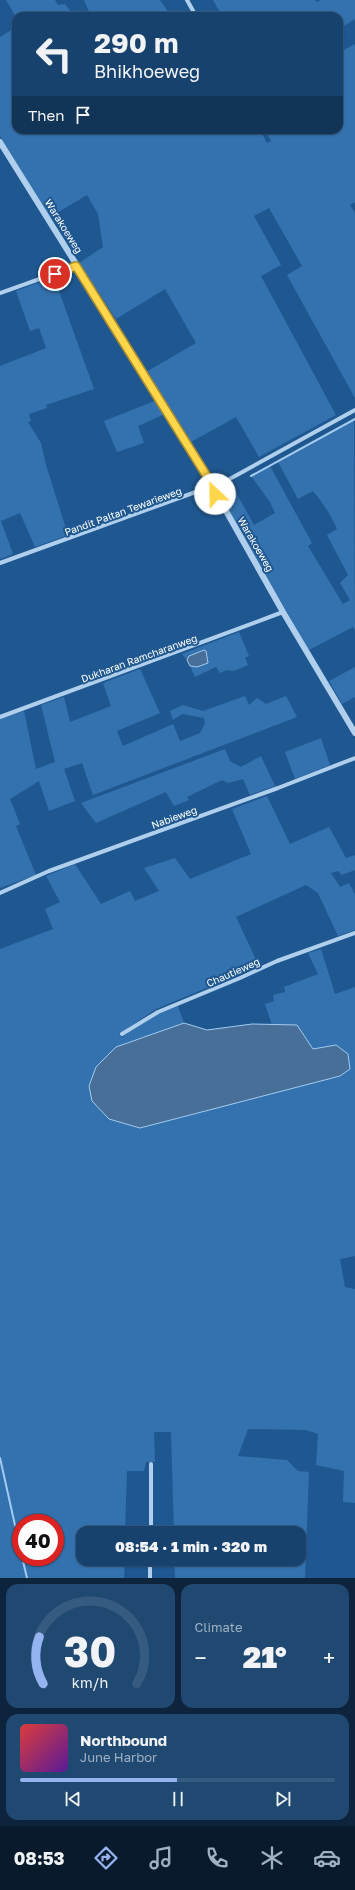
<!DOCTYPE html>
<meta charset="utf-8">
<style>
:root{--surface:#17426d;--page:#204972;--text:#f1f3f6;--muted:#9eb0c2;--line:#365b80;--accent:#95b2f1}
body{margin:0;font-family:"Golos Text",sans-serif;background:var(--page);color:var(--text);height:100vh;display:flex;flex-direction:column;font-size:15px;white-space:nowrap}
*{box-sizing:border-box;margin:0}
p{font-size:13px;color:var(--muted)}
.icon{flex:none;width:22px;height:22px;fill:none;stroke:currentColor;stroke-width:2;stroke-linecap:round;stroke-linejoin:round}
.map{position:relative;height:1578px;overflow:hidden}
.panel{display:flex;flex-direction:column;gap:6px;padding:6px;background:#0d243c;flex:1}
.panel>*{flex:none}
.guide{position:absolute;left:12px;top:12px;width:331px;height:122px;border-radius:12px;box-shadow:0 1px 3px #0004,0 0 0 1px var(--line);background:#17426d;color:var(--text);overflow:hidden}
.speed{position:absolute;left:12px;top:1514px;display:flex;gap:8px;font-size:20px;font-weight:700;text-align:center}
.speed>*{display:grid;place-content:center;width:52px;height:52px;border-radius:50%;background:var(--surface);box-shadow:0 1px 3px #0004,0 0 0 1px var(--line);line-height:1}
.speed .limit{border:6px solid #d22;background:#fff;color:#111}
.pin{position:absolute;display:grid;place-items:center;width:34px;height:34px;color:#fff;margin:-17px;border:2px solid #fff;border-radius:50%;box-shadow:0 1px 4px #0007}
.me{position:absolute;width:44px;margin:-22px;rotate:336deg;stroke-linejoin:round;filter:drop-shadow(0 0 3px #0008)}
.turn{display:flex;align-items:center;gap:14px;height:84px;padding:0 16px;font-size:18px}
.turn .icon{width:52px;height:52px;stroke-width:2.5}
.turn b{display:block;font-size:28px;line-height:34px}
.then{display:flex;align-items:center;height:38px;padding:0 16px;background:#0003;gap:8px;font-size:15px}
.big{font-size:30px;font-weight:800;line-height:1.1}
.panel .tile{flex:1;display:flex;flex-direction:column;justify-content:center;gap:6px;min-width:0;padding:0 14px;border-radius:12px;background:var(--page)}
.panel .dial{align-items:center;gap:0}
.dial svg{height:104px;overflow:visible;fill:none;stroke:var(--line);stroke-width:7;stroke-linecap:round;text-anchor:middle}
.dial text{fill:var(--text);stroke:none}
.song{display:flex;align-items:center;gap:12px}
.cover{width:48px;height:48px;border-radius:6px;background:linear-gradient(135deg,hsl(0 70% 55%),hsl(270 70% 35%))}
.played{height:4px;border-radius:2px;background:linear-gradient(90deg,var(--accent) 50%,var(--line) 50%)}
.keys{display:flex;justify-content:space-around;direction:ltr}
.heat{display:flex;justify-content:space-between;align-items:center;font-size:22px;direction:ltr}
.panel .tiles{flex:1;display:grid;gap:6px;grid-template-columns:1fr 1fr}
.tile:last-child{grid-column:span 2}
.trip{position:absolute;left:76px;top:1526px;width:230px;height:40px;border-radius:12px;background:var(--surface);box-shadow:0 1px 3px #0004,0 0 0 1px var(--line);font-weight:800;line-height:40px;text-align:center}
.tabs{display:flex;height:64px;justify-content:space-around;align-items:center;background:#091a2c;color:var(--muted)}
.tabs .icon{width:28px;height:28px}
.tabs .selected{color:var(--accent)}
.tabs b{font-size:18px;color:var(--text)}
.map>svg:first-child{display:block}
</style>
<div class="map">
<svg width="355" height="1578" viewBox="0 0 355 1578">
<rect width="100%" height="100%" fill="#1f5891"/>
<path fill="#3372ae" fill-rule="evenodd" d="M6,0H55L58,5L65,4L74,16L16,17Z
M84,0H160L171,16H91Z
M213,0H315L317,2L321,0H355V19L339,29V16H222Z
M16,27V130H260L267,143L271,141L265,130H339V42L344,50L355,44V202L350,205L355,213V398L287,275L302,266L269,208L254,216L281,265L261,276L336,415L259,457L236,417L189,443L146,372L196,343L165,289L116,319L79,263L103,247L98,214L87,195L50,217L0,136V37Z
M54,277L94,389L46,405L47,408L29,414L31,421L28,422L41,443L46,465L68,535L35,547L20,513L1,521L13,554L0,559V366L46,348L39,328L30,331L16,291Z
M157,400L165,414L138,426L144,443L117,452L104,421Z
M354,420L355,630L353,627L309,650L219,497L220,492L232,485L254,525L275,513L270,502L251,476L270,466L312,543L308,546L343,604L350,600L340,583L348,575L327,535L337,529C331,515 323,503 313,491L298,499L278,462Z
M239,632L249,656L245,658L248,665L234,671L227,670L220,673L216,667L195,677L190,666L197,667L204,650L189,656L187,660L182,654Z
M355,667V697L342,704L329,681Z
M140,669L160,713L117,731L123,746L173,724L180,741L200,733L205,723L204,718L182,714L173,720L170,711L183,705L203,711L245,696L249,705L257,698L266,704L286,696L297,717L93,795L82,763L64,769L75,801L49,811L39,781L10,799L20,824L16,826L36,875L0,888V719L24,711L36,769L55,762L41,705L64,697L70,722L111,706L103,683Z
M321,738L330,765L295,779L285,752Z
M225,749L230,761L241,767L261,756L275,786L250,795L243,779L228,783L222,780L187,797L189,800L174,806L166,792L96,823L81,803Z
M267,796L290,844L329,827L346,858L355,855V870L342,875L338,871L331,873L340,887L349,883L355,894V930L338,936L318,893L306,885L236,917L259,966L156,1009L119,1034L122,1037L159,1013L178,1006L184,1023L116,1047L92,1101L336,1045L313,1049L297,1025H272L265,1004L274,1001L273,995L285,992L284,987L318,974L308,953L321,949L335,994L355,987V1256L340,1259L345,1287L355,1289V1503L343,1502L344,1471L316,1465L318,1434L306,1430L248,1429L238,1456L287,1460L298,1471L309,1472L305,1578H175L174,1559H299V1533H174L171,1432H154L155,1462H146L144,1471H127L125,1533H83V1559H125L124,1578H0V949L53,929L45,909L60,902L46,876L75,864L101,904L130,891L135,901L159,891L144,868L175,858L190,879L251,854L232,809ZM21,1523H55V1557H21Z"/>
<path fill="#476f97" stroke="#a3cbef" d="M204,650L206,651L208,663L197,667L190,666L187,660L189,656Z
M184,1023L207,1030L252,1024L297,1025L313,1049L336,1045L348,1054L350,1069L340,1076L140,1128L109,1119L92,1101L89,1086L96,1067L116,1047Z"/>
<g fill="none" stroke-linecap="round" stroke-linejoin="round">
<path stroke="#a3cbef" stroke-width="2" d="M251,476L355,419
M0,1458L21,1552
M22,1557L27,1578"/>
<path stroke="#b0cfed" stroke-width="4" d="M187,0L196,16
M0,293L76,266
M0,563L226,481L355,410
M0,717L283,612
M0,893L49,871L278,788L355,758
M122,1034L158,1012L240,978L277,961L355,933
M151,1533V1464
M150,1578V1559"/>
<path stroke="#b0cfed" stroke-width="6" d="M0,142L190,447L283,612L355,733"/>
</g>
<g fill="none" stroke-linecap="round" stroke-linejoin="round">
<g stroke="#a68a30" stroke-width="10">
<path id="route" d="M55,274L76,266L213,486L215,494"/>
</g>
<use href="#route" stroke="#ffd54a" stroke-width="7"/>
</g>
<g text-anchor="middle" dominant-baseline="central" stroke-width="4" stroke-linejoin="round" paint-order="stroke">
<g font-size="10" fill="#fff" stroke="#1f5891">
<text transform="translate(64 226) rotate(58)">Warakoeweg</text>
<text transform="translate(123 511) rotate(-20)">Pandit Paltan Tewarieweg</text>
<text transform="translate(256 544) rotate(60)">Warakoeweg</text>
<text transform="translate(139 658) rotate(-20)">Dukharan Ramcharanweg</text>
<text transform="translate(174 817) rotate(-20)">Nabieweg</text>
<text transform="translate(233 972) rotate(-24)">Chautieweg</text>
</g>
</g>
</svg>
<div class="speed"><div class="limit">40</div></div>
<div class="pin" style="left:55px;top:274px;background:#d93025"><svg class="icon" aria-label="arrive" viewBox="0 0 24 24"><path d="M6 21V4h12l-3 4 3 4H6"/></svg></div>
<svg class="me" style="left:215px;top:494px" viewBox="-20 -20 40 40"><circle r="19" fill="#fff"/><path d="M0-13L10 11 0 6-10 11z" fill="#ffd54a"/></svg>
<div class="trip">08:54 · 1 min · 320 m</div>
<div class="guide">
<div class="turn"><svg class="icon" aria-label="left" viewBox="0 0 24 24"><path d="M17 20v-9H6M10 6l-5 5 5 5"/></svg><div><b>290 m</b>Bhikhoeweg</div></div>
<div class="then">Then<svg class="icon" aria-label="arrive" viewBox="0 0 24 24"><path d="M6 21V4h12l-3 4 3 4H6"/></svg></div>
</div>
</div>
<section class="panel">
<div class="tiles">
<div class="tile dial"><svg viewBox="0 0 100 80">
<path d="M14 69A42 42 0 1 1 86 69"/>
<path d="M14 69A42 42 0 0 1 11 33" stroke="#95b2f1"/>
<text x="50" y="56" font-size="32" font-weight="700">30</text>
<text x="50" y="72" font-size="11">km/h</text>
</svg></div>
<div class="tile"><p>Climate</p>
<div class="heat"><a>−</a><b class="big">21°</b><a>+</a></div>
</div>
<div class="tile">
<div class="song"><i class="cover"></i><div><b>Northbound</b><p>June Harbor</p></div></div>
<div class="played"></div>
<div class="keys"><svg class="icon" aria-label="previous" viewBox="0 0 24 24"><path d="M18 5L8 12l10 7zM5 5v14"/></svg><svg class="icon" aria-label="pause" viewBox="0 0 24 24"><path d="M8 5v14M16 5v14"/></svg><svg class="icon" aria-label="next" viewBox="0 0 24 24"><path d="M6 5l10 7-10 7zM19 5v14"/></svg></div>
</div>
</div>
</section>
<nav class="tabs">
<b>08:53</b>
<svg class="icon selected" aria-label="directions" viewBox="0 0 24 24"><path d="M12 3l9 9-9 9-9-9zM9 14v-3h6M13 9l2 2-2 2"/></svg>
<svg class="icon" aria-label="music" viewBox="0 0 24 24"><path d="M9 18V5l10-2v13"/><circle cx="6" cy="18" r="3"/><circle cx="16" cy="16" r="3"/></svg>
<svg class="icon" aria-label="phone" viewBox="0 0 24 24"><path d="M5 4h4l2 5-3 2q2 4 5 5l2-3 5 2v4C11 20 4 13 5 4z"/></svg>
<svg class="icon" aria-label="climate" viewBox="0 0 24 24"><path d="M12 3v18M4 7l16 10M4 17L20 7"/></svg>
<svg class="icon" aria-label="car" viewBox="0 0 24 24"><path d="M5 17H2v-5l4-1 3-4h7l3 4 3 1v5h-3M9 17h6M6 11h13"/><circle cx="7" cy="17" r="2"/><circle cx="17" cy="17" r="2"/></svg>
</nav>
